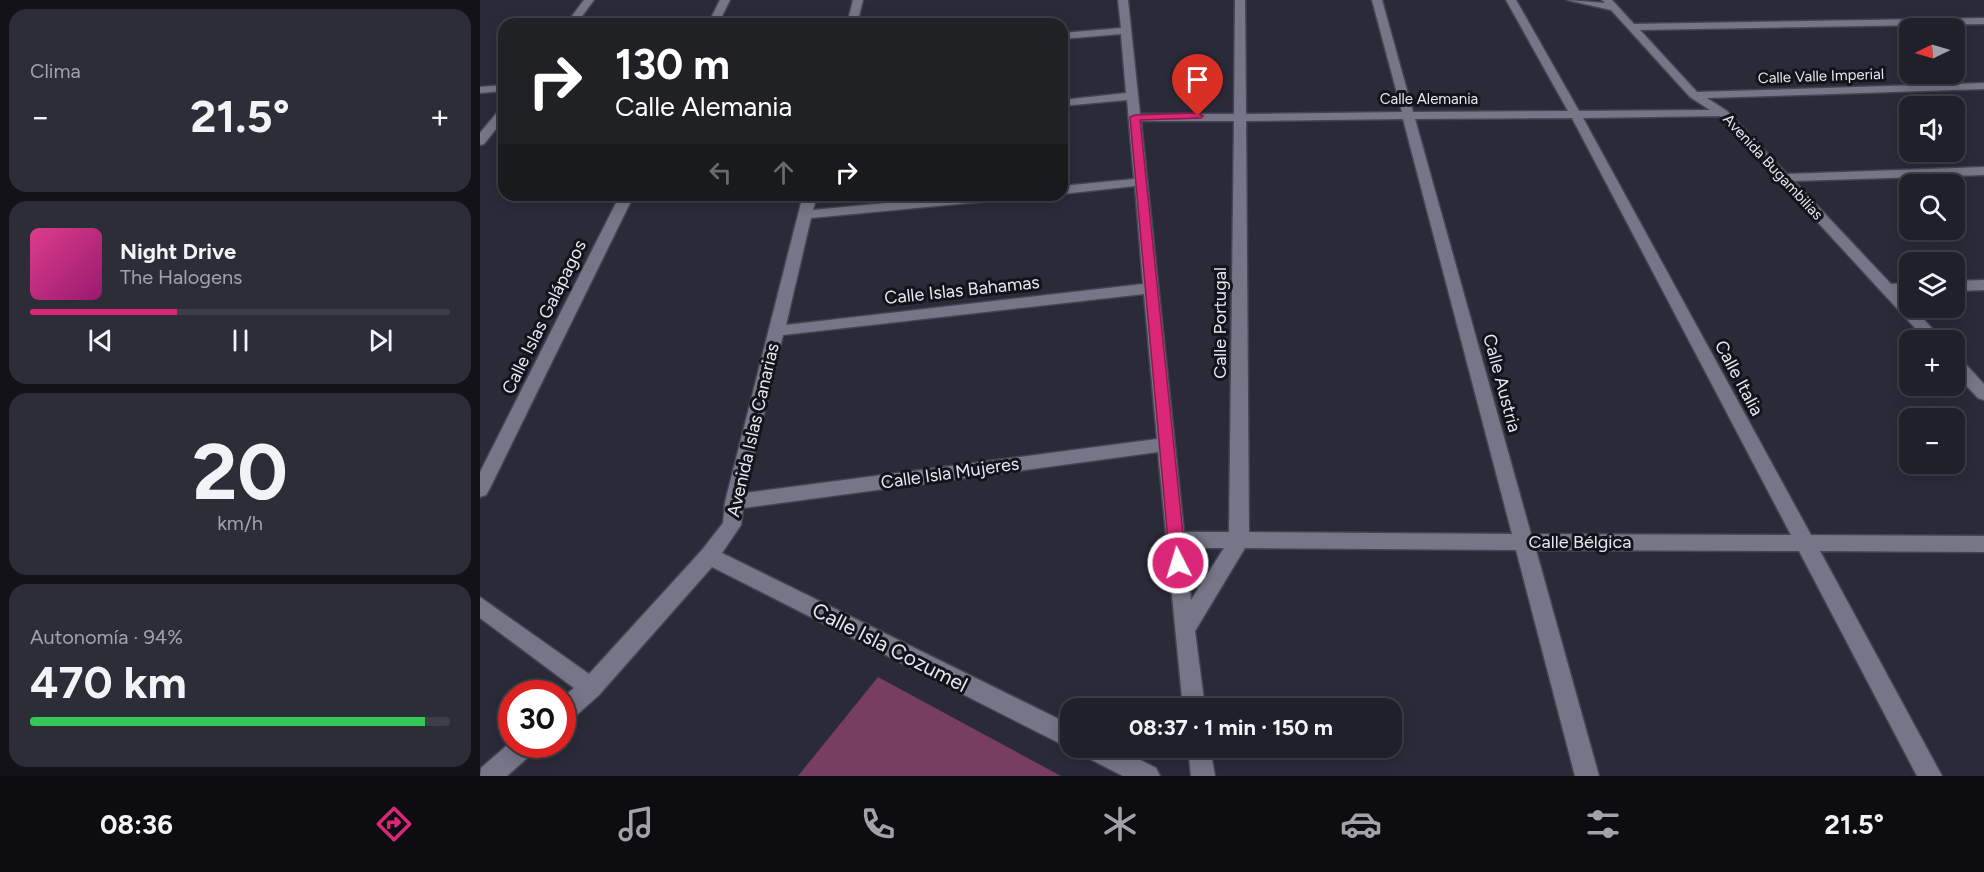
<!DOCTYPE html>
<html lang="es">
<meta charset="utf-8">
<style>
:root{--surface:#20202b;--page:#2d2d37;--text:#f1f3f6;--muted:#a2a3a9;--line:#3d3e47;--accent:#db2777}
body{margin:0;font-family:Figtree,sans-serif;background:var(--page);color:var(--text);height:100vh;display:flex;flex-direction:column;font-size:22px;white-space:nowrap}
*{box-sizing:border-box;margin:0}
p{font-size:20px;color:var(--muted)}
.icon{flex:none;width:33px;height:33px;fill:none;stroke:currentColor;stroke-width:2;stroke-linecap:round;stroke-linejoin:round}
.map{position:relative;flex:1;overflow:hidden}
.drawer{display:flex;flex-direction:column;gap:9px;padding:9px;background:#121218;width:480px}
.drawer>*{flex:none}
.guide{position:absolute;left:18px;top:18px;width:570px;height:183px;border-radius:18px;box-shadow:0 3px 15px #0003,0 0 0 2px var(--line);background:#202124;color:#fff;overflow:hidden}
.needle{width:39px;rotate:265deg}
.tools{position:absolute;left:1419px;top:18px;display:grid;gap:12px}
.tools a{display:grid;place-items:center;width:66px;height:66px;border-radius:12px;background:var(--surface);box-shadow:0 3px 15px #0003,0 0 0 2px var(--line);font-size:30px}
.speed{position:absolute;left:18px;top:680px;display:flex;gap:12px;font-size:30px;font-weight:700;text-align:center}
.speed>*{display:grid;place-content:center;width:78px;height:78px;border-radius:50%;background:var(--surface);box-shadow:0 3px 15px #0003,0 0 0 2px var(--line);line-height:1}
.speed .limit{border:9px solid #d22;background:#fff;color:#111}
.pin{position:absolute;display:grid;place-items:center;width:51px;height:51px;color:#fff;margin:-62px -26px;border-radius:50% 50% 50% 0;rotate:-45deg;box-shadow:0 0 6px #0007}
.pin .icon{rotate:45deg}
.me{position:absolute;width:66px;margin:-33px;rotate:355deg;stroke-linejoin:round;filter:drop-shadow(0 0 4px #0008)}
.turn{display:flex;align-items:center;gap:21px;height:126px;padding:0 18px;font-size:27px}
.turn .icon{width:78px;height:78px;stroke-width:2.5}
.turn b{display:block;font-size:42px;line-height:51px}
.lanes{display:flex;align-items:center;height:57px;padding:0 18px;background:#0003;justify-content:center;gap:30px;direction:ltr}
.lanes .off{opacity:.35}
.big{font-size:45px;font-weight:700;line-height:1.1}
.drawer .tile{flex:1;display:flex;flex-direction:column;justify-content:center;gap:9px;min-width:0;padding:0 21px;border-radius:18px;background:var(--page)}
.drawer .dial{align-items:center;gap:0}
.dial b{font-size:78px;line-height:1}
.song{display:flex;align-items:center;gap:18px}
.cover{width:72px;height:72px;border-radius:9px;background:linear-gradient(135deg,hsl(330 70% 55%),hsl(320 70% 35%))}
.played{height:6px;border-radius:3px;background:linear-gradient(90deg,var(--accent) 35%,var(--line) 35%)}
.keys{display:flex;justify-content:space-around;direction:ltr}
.heat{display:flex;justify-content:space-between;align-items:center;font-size:33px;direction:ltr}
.charge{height:9px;border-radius:4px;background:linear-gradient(90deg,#34c759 94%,var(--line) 0)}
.trip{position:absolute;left:580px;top:698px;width:342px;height:60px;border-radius:18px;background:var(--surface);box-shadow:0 3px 15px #0003,0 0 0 2px var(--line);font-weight:700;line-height:60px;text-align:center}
.menu{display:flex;height:96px;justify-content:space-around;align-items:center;background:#0d0d11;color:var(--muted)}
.menu .icon{width:42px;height:42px}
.menu .selected{color:var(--accent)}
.menu b{font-size:27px;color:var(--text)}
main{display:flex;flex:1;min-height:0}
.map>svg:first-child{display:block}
</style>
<main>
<section class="drawer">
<div class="tile"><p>Clima</p>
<div class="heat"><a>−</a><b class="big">21.5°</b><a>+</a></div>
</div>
<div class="tile">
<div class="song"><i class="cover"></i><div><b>Night Drive</b><p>The Halogens</p></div></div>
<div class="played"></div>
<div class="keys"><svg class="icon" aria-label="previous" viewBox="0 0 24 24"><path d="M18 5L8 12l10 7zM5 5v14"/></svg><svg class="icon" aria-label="pause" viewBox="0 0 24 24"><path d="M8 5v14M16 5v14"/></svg><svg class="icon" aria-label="next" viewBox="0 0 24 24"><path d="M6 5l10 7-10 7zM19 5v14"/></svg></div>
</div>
<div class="tile dial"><b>20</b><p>km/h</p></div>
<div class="tile"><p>Autonomía · 94%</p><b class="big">470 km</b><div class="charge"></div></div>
</section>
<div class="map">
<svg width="1504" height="776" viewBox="0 0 1504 776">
<rect width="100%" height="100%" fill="#2a2a39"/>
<path fill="#773e61" d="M398,677L581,776H318Z"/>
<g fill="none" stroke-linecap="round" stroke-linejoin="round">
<g stroke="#454552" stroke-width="3">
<path id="minor" d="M104,0H114L96,24H86Z
M240,0H250L238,24H228Z
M373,0H383L377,24H367Z
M638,0H648L660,114H754L755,0H765L766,114L922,112L892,0H902L933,112L1088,111L1026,0H1036L1099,111L1230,110L1210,97L1131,10L1087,0L1125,3L1122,0H1132L1154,24L1504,18V24L1160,30L1217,92L1504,83V89L1227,98L1247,111L1307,174L1504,167V175L1314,181L1411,284L1430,283V293H1420L1430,303V308H1433L1463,340H1446L1240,116L1103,118L1331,535L1504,536V552L1340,551L1462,776H1437L1319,551L1056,550L1119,776H1095L1036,550L765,548L715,631L725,708H703L678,452L263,508L261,525L242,553L591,725V747H594L591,748L583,745L232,567L119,695L90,721L82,724V698L94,688L0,618V597L109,674L222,550L243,523L245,502L323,195H337L333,210L491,195H538L531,199L331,218L306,325L663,284L655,186L582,194V186L654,179L647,100L582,106V100L646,93L641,34L582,39V33L641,28ZM1092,118L1311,535L1051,534L935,119ZM923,119L1032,534L769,532L766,121ZM661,121H754L749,532H704ZM664,294L677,439L265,493L303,335ZM706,548H744L711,600Z
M24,85V91L0,93V87Z
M24,108V119L4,144L0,145V133L20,109Z
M140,195H154L9,490L6,495L0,497V472Z
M1504,280V290L1474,291V281Z
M1474,357L1480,358L1504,384V400L1498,398L1474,373Z
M32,741V744H57L54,752L27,776H0L1,768Z
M599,747H635L676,768L680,776H643L602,755Z
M708,747H730L735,776H711Z"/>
</g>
<use href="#minor" fill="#767688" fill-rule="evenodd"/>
</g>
<path fill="#db2777" stroke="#8e194d" stroke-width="1.5" d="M718,113L723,116L721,118L660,120L706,563L704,568H692L690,563L650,117L655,115Z"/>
<g text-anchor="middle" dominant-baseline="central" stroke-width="6" stroke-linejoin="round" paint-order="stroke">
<g font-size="15" fill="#e5e6f0" stroke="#13131a">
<text transform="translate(1341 76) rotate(-2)">Calle Valle Imperial</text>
<text x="949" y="99">Calle Alemania</text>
<text transform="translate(1293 167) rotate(47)">Avenida Bugambilias</text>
</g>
<g font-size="18" fill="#e5e6f0" stroke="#13131a">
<text transform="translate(482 290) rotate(-6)">Calle Islas Bahamas</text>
<text transform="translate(64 317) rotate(-64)">Calle Islas Galápagos</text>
<text transform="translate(740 323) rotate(-90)">Calle Portugal</text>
<text transform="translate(1259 378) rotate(62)">Calle Italia</text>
<text transform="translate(1022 383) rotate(75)">Calle Austria</text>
<text transform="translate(273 430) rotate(-77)">Avenida Islas Canarias</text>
<text transform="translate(470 473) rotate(-8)">Calle Isla Mujeres</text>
<text x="1100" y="542">Calle Bélgica</text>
</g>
<g font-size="21" fill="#e5e6f0" stroke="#13131a">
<text transform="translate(410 647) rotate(27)">Calle Isla Cozumel</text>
</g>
</g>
</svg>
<div class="tools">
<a><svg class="needle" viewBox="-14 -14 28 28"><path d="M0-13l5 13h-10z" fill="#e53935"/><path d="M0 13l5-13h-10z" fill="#a2a3a9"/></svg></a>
<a><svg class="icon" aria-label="sound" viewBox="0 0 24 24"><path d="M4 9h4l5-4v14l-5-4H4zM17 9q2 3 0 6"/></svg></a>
<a><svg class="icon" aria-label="search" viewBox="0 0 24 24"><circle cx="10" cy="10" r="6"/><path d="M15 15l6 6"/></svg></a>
<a><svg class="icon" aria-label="layers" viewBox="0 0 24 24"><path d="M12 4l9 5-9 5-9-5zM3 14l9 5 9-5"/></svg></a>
<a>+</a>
<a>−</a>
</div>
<div class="speed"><div class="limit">30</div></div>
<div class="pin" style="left:718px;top:116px;background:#d93025"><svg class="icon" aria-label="arrive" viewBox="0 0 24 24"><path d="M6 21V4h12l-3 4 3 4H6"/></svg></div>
<svg class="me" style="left:698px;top:563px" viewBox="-20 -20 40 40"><circle r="17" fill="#db2777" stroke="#fff" stroke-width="3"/><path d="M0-11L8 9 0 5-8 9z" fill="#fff"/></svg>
<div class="trip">08:37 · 1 min · 150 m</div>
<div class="guide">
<div class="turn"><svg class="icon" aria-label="right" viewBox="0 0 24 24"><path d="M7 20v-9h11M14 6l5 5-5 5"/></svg><div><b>130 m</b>Calle Alemania</div></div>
<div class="lanes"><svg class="icon off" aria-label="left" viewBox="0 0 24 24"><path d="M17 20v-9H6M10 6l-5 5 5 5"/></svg><svg class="icon off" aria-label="ahead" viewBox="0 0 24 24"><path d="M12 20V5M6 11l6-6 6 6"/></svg><svg class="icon" aria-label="right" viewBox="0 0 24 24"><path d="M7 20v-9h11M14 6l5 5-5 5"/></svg></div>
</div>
</div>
</main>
<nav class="menu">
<b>08:36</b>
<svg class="icon selected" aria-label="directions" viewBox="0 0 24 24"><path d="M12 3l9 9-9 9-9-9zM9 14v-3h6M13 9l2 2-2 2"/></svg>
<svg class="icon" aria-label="music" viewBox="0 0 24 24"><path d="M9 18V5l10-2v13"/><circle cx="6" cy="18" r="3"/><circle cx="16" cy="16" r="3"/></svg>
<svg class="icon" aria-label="phone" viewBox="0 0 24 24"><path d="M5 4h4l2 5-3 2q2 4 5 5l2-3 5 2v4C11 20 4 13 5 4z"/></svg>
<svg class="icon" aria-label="climate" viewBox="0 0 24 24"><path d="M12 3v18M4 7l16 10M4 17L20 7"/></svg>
<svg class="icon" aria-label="car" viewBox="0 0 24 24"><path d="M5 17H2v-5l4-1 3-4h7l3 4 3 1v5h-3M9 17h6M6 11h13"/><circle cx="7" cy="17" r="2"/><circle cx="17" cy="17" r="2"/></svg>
<svg class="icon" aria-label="filters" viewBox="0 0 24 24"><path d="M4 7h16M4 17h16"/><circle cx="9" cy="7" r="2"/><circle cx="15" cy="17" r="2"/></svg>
<b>21.5°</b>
</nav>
